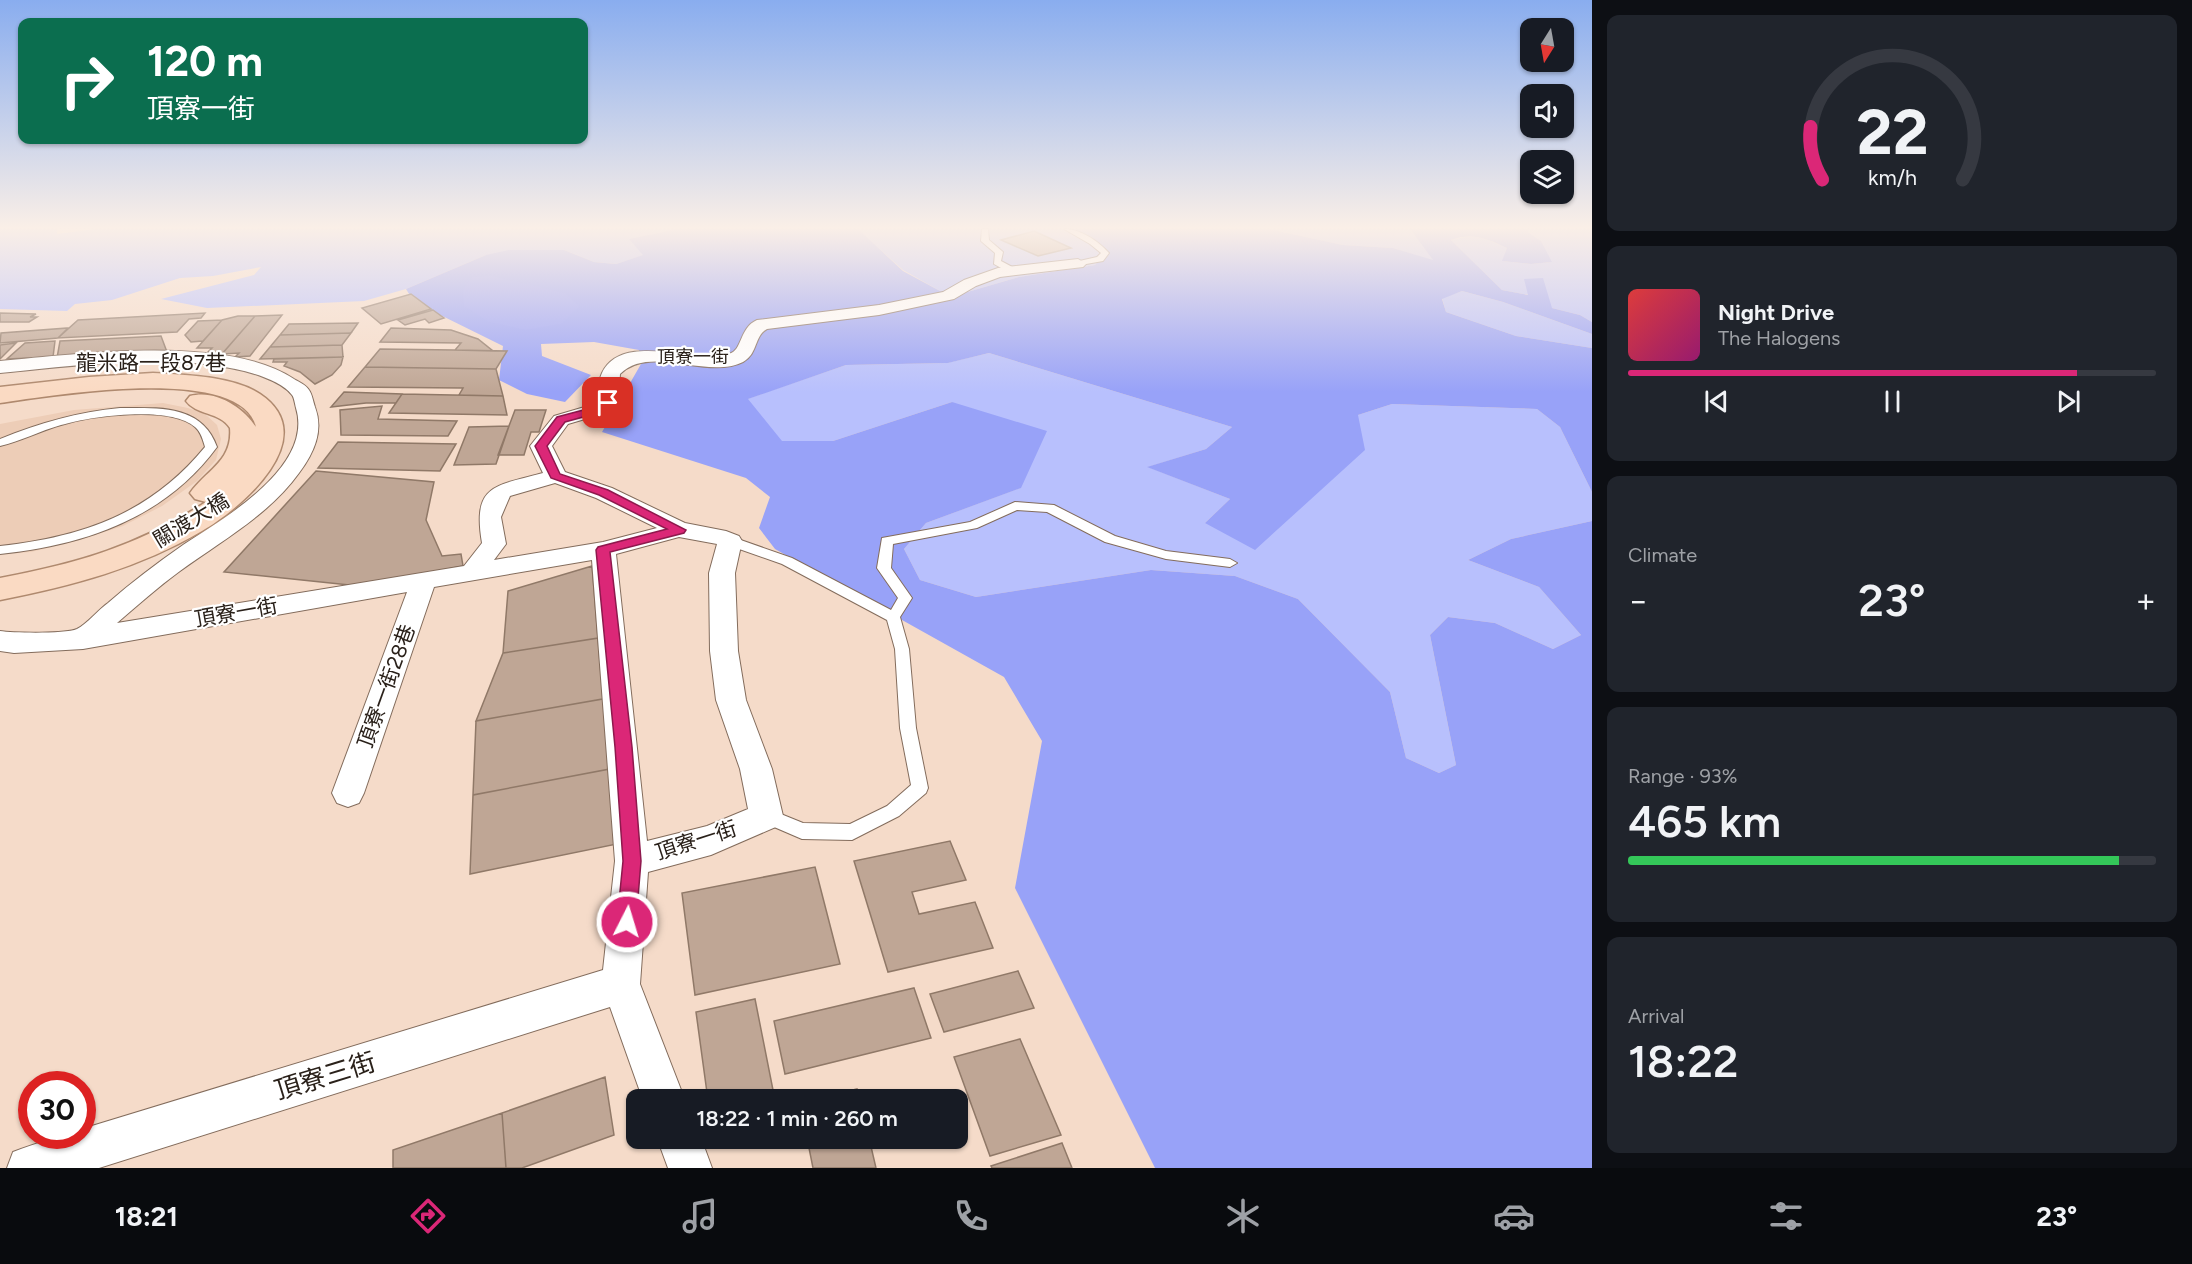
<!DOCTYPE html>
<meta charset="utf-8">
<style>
:root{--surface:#171b24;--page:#20242c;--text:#f1f3f6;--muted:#9ea1a6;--line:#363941;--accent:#db2777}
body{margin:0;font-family:Figtree,"Noto Sans TC",sans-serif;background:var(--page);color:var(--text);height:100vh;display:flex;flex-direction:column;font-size:22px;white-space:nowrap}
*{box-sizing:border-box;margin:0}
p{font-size:20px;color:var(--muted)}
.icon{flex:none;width:33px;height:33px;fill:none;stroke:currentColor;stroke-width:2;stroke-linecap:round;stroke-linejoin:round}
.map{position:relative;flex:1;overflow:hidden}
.drawer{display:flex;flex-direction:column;gap:15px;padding:15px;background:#0d0f14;width:600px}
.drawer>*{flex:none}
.hud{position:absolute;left:18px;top:18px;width:570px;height:126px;border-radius:12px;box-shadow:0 2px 4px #0004;background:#0b6e4f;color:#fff;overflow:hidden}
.needle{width:39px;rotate:191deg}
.buttons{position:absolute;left:1520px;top:18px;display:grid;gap:12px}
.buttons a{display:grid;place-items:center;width:54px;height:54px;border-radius:12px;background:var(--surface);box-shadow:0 2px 4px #0004;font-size:30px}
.speed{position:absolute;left:18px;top:1071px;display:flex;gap:12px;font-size:30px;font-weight:700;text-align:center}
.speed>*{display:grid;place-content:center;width:78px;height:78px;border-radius:50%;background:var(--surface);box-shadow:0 2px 4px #0004;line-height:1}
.speed .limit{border:9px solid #d22;background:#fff;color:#111}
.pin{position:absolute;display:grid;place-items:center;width:51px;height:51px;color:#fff;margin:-26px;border-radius:12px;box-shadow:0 3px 9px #0006}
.me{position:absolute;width:66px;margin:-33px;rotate:5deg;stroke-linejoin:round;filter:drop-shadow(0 0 4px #0008)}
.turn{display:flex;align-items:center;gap:21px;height:126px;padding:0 30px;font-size:27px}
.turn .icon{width:78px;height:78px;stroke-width:2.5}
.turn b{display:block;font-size:42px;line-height:51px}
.big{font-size:45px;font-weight:600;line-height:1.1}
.drawer .widget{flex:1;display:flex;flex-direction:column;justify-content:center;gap:9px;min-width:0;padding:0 21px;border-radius:12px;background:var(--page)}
.drawer .dial{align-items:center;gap:0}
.dial svg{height:156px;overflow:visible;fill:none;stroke:var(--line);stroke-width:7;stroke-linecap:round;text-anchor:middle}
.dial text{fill:var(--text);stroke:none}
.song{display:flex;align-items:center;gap:18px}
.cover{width:72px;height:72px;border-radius:9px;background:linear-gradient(135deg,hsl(0 70% 55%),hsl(320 70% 35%))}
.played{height:6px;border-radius:3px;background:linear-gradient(90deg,var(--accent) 85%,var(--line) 85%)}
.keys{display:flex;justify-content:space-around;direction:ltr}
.heat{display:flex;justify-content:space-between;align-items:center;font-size:33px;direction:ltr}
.charge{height:9px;border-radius:4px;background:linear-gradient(90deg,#34c759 93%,var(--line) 0)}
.trip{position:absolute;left:626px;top:1089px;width:342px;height:60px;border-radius:12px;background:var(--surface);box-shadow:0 2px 4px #0004;font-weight:600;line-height:60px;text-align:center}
.tabs{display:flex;height:96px;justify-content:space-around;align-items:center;background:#090b0e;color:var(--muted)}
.tabs .icon{width:42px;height:42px}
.tabs .selected{color:var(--accent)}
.tabs b{font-size:27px;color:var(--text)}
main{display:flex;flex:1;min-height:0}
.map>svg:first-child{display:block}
</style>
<main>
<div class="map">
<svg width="1592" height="1168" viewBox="0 0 1592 1168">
<rect width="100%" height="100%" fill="#f5dbc9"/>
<path fill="#edcdb7" d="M163,403L188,408L205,414L217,425L221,439L216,460L197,481L162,506L123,526L76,541L31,552L0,554V424L74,410Z"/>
<path fill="#b8c0fd" d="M0,229H57V234L95,229H677L630,239L644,255L616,264L594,262L564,250L486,255L406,289L364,301L207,308L161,299L254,275L261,267L213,276L180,278L112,300L75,304L67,311L0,309Z
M747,229H1071L1090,240L1102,258L1095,265L1019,277L964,293L940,291L903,270L857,229L762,231Z
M1269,229H1410L1434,261L1393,248L1343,245Z
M1528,229H1592V322L1580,315L1552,308L1529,295L1502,290L1451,240C1476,233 1484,238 1507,248L1503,261L1531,264L1551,262L1541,241L1528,232Z
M1462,291L1503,302L1592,334V348L1516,336L1446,312L1442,298Z
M989,353L1232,427L1206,449L1148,467L1230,499L1205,523L1358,415L1392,404L1537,409L1560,427L1592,492V521L1511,539L1468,560L1539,587L1581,635L1553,649L1495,623L1448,617L1430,635L1456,765L1439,773L1406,758L1390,692L1298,599L1235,576L1151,570L976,597L920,580L904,549L926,523L1020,488L952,402L833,441H781L747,399L846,365L947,363Z"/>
<path fill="#98a2f8" d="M677,229H858L903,271L940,291L964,293L1019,277L1095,265L1102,257L1090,240L1071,229H1269L1343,245L1393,248L1433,260L1410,229H1528V232L1541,241L1552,262L1531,264L1502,261L1507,248C1487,239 1473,232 1451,240L1502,290L1528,295L1524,279L1543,278L1552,308L1580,315L1592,322V334L1503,302L1462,291L1442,299L1446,312L1516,336L1592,348V492L1560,427L1537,409L1392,404L1358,415L1365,450L1255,550L1205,523L1230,499L1147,467L1206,449L1232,427L989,353L948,363L846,365L748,399L782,441H833L952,402L1047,431L1021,488L926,523L904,549L920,580L976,597L1151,570L1235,576L1298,599L1390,692L1406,758L1439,773L1456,765L1430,635L1448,617L1495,623L1553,649L1581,635L1539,587L1468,560L1511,539L1592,521V1168H1155L1015,888L1042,741L1004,677L775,549L759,528L770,497L746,478L602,432L641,364L639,350L594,342L541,344L542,356L591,375L565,402L527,394L499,380L503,346L414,302L406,289L486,255L509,250H564L594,262L616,264L643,255L629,239Z"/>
<path fill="#9aa3f9" d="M492,276L565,293L579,306L561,324L526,330L489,322L464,306L463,290L472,277Z"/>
<path fill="#bfa695" stroke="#907968" stroke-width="1.5" d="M1034,231L1071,248L1038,256L1001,240Z
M411,294L431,309L381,324L362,308Z
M433,310L444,318L429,323L425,319L405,325L398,320Z
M0,313L36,314L30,317H37L29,322H0Z
M205,313L201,318L189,319L177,332L58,338L78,320Z
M282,315L250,356L235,357L239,353L222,354L255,316Z
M238,316H255L222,354H206L212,348H197L222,320Z
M222,320L203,341L191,342L185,335L198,321Z
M358,323L351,333L280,335L289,324Z
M68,328L58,338L0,343L1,333Z
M391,328L451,330L478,339L493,351L455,350L461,343L380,342Z
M351,333L342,345L270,347L280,335Z
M161,336L167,352L57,358L60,341Z
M55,341L53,357L7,359L25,343Z
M16,343L0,359V345Z
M342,345L343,357L260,359L270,347Z
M380,349L455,350L507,351L496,369L365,367Z
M343,357L341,365L332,375L315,384L300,372L284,366L287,362H273L274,359Z
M365,367L496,369L503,396L459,395L463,388L348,387Z
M344,392L402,394L396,403H366L331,407Z
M402,394L503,396L507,415L389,413Z
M382,406L378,419L457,421L448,436L341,435L340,410Z
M515,410H546L539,432H531L524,455H498Z
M509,426L496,464L454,465L469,427Z
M338,442L456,444L440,471L318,468Z
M316,471L434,482L426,520L442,556L461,554L463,566L359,586L224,572Z
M592,566L598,638L503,653L508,591Z
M598,638L603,699L476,721L503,653Z
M603,699L610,769L473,795L476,721Z
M610,769L617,844L470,874L473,795Z
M950,841L966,880L912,892L919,914L975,902L993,948L888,972L854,861Z
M815,867L840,964L695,995L682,893Z
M1018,971L1034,1008L944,1032L930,994Z
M914,988L931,1038L785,1074L774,1021Z
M755,999L773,1090L735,1100H708L696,1012Z
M1020,1039L1061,1135L990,1156L954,1057Z
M605,1077L614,1135L522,1168H506L502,1113Z
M857,1089L859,1100H812Z
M502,1113L506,1168H393V1150Z
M807,1138H869L876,1168H813Z
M1062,1143L1072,1168H992L991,1166Z"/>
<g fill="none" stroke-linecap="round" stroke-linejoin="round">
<g stroke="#836c5c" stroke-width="2">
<path id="service" d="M982,229H988L989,240L1003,252L1001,261L1016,269V273H1010L994,264L995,253L981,241Z
M1064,229C1081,229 1098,241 1109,253L1103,261L1075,266V262L1097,257L1101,253L1090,244Z
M120,408C158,408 202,404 217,447C165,518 85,545 0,554V546C83,537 151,513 205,447C203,440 201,432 195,427C170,405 91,416 61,425C40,431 21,441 0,446V439C39,423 78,412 120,408Z
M1015,502L1054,505L1115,536L1166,551L1230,559L1237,563L1230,567L1166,559L1105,542L1047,512L1017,510L977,528L893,544L891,568L912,598L900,617L909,649L916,728L928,788L926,793L899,816L852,840L802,839L760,821L757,816L760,811L766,808L803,823L850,824L887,806L911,785L900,728L895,649L887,620L782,564L725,544L724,541L725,538H735L792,558L891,610L898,598L877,568L882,538L970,522Z"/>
</g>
<g stroke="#836c5c" stroke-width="2">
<path id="minor" d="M1078,259L1086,264L1083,267L1000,277L976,286L954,299L879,315L767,329C754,336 758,354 743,362C707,380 650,344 620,374L618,403L615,407L602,414L568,424L552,446L565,472L612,488L685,523L726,531L739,536L742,541L735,573L738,651L746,700L772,769L783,816L778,826L711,855L648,872L640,984L685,1100H643L610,1007L99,1168H7L13,1152C36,1143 58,1136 82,1136V1129L603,970L615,861L592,560L434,587L364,793L359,803L348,807L337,803L332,793L407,592L83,649L14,653L0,651V631C13,633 66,634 77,629C87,624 98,610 108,603C132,582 157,563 183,545C224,518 314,467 296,408C295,404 294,397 292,395C281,380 247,371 230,368C160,354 71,366 0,373V361C80,354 226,334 294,379C299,382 306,385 309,390C312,394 313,401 315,407C324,431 314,453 299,473C269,515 221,541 180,571C158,587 138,605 117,623L464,566L482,543C472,484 495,486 543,473L530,446L554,416L588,406L598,400C599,391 598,381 602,373C622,331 695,364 729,354C743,350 739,328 757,320L879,305L943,292L964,280L998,268ZM555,483L596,498L657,528L603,542L494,560L506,544L501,517L510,496ZM679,537L717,544L709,573L710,651L716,700L740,769L748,809L707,826L647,841L616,554Z
M657,1138H701L712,1168H668Z"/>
</g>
<g stroke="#af896e" stroke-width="3">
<path id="primary" d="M153,373C185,375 233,376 260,394C324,437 242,508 202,531C139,568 72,586 0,600V578C79,563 137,546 206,502L195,499L190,493C206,470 233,461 230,428C220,412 196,415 186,401L190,396C215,389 243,407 256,427C241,363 49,396 0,403V387L89,377Z"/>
</g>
<use href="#service" fill="#fff" fill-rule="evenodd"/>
<use href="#minor" fill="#fff" fill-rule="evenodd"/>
<use href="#primary" fill="#fadac3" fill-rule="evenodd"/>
</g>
<linearGradient id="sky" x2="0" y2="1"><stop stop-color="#89adef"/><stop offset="0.58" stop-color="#faefe7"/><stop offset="1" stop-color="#faefe7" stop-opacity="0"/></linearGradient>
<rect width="1592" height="392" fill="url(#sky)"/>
<path fill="#db2777" stroke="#8e194d" stroke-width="1.5" d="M608,399L612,400V405L598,413L565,422L547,446L560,474L608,490L686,530L684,533L610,552L632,747L641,861L636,922L633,929L627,932L620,929L617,922L623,861L615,747L596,550L598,547L667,529L599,495L551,478L535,446L557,417L591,408Z"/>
<g text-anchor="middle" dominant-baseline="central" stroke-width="4.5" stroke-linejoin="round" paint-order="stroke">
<g font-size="18" fill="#2a211a" stroke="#fff">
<text x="693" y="357">頂寮一街</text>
</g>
<g font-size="21" fill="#2a211a" stroke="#fff">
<text x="151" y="362">龍米路一段87巷</text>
<text transform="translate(191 520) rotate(-31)">關渡大橋</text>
<text transform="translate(236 612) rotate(-10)">頂寮一街</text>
<text transform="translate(386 686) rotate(-70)">頂寮一街28巷</text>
<text transform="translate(696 840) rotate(-18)">頂寮一街</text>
</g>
<g font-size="26" fill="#2a211a" stroke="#fff">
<text transform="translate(325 1076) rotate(-17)">頂寮三街</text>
</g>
</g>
</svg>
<div class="buttons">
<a><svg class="needle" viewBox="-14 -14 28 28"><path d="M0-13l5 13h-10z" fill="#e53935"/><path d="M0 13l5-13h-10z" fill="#9ea1a6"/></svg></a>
<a><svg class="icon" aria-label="sound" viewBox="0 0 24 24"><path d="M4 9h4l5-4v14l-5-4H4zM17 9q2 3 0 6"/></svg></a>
<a><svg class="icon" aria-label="layers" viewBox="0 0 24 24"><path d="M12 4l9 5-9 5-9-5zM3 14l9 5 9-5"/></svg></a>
</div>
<div class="speed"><div class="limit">30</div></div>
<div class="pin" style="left:608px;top:403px;background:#d93025"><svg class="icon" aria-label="arrive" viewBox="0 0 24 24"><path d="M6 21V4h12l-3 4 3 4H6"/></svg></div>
<svg class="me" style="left:627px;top:922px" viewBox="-20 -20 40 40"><circle r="17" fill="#db2777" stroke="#fff" stroke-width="3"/><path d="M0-11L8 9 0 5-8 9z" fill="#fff"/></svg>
<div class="trip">18:22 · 1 min · 260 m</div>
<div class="hud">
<div class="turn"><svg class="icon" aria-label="right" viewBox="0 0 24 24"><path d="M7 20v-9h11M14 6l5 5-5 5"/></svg><div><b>120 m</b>頂寮一街</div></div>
</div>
</div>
<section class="drawer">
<div class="widget dial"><svg viewBox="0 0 100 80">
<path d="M14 69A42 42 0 1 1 86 69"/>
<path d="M14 69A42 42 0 0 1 8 42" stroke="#db2777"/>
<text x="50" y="56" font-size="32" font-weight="700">22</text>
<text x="50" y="72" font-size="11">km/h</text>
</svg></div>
<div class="widget">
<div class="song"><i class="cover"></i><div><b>Night Drive</b><p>The Halogens</p></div></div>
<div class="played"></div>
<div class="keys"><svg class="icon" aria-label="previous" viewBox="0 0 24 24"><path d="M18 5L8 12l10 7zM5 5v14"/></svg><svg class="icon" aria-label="pause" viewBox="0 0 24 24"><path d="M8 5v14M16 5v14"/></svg><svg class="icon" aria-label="next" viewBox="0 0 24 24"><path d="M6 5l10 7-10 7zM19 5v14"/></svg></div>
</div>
<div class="widget"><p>Climate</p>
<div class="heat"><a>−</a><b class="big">23°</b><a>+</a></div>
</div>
<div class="widget"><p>Range · 93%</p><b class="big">465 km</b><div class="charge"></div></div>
<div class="widget"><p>Arrival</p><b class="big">18:22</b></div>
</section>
</main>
<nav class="tabs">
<b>18:21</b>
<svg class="icon selected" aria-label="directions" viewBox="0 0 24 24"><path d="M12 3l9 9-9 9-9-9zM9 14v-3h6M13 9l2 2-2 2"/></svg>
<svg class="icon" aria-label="music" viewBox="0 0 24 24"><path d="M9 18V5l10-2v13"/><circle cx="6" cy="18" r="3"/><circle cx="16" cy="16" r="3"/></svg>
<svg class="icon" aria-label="phone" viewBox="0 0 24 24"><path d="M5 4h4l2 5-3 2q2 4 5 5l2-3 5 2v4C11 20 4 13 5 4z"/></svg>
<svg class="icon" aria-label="climate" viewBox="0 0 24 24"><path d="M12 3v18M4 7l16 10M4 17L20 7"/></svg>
<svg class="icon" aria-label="car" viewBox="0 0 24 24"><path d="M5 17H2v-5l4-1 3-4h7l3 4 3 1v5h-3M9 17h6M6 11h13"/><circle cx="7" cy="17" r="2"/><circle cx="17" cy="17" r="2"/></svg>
<svg class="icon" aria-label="filters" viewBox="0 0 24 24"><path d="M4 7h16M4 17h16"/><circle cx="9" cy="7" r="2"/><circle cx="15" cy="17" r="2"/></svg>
<b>23°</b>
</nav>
